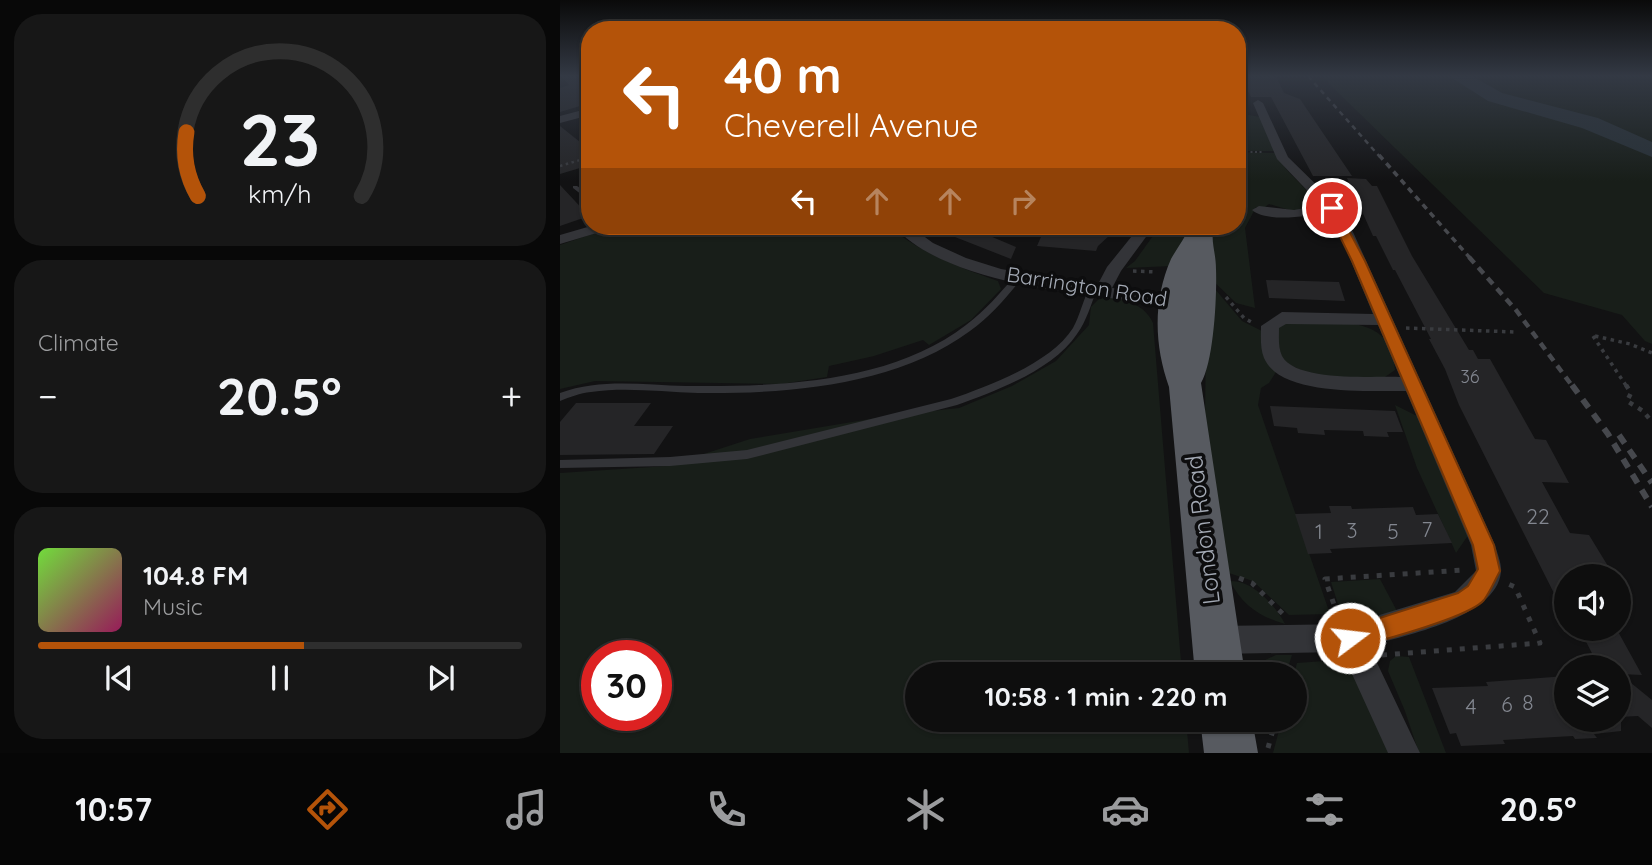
<!DOCTYPE html>
<meta charset="utf-8">
<style>
:root{--surface:#0e0e0e;--page:#171717;--text:#f1f3f6;--muted:#9b9c9e;--line:#2e2e2e;--accent:#b45309}
body{margin:0;font-family:Quicksand,sans-serif;background:var(--page);color:var(--text);height:100vh;display:flex;flex-direction:column;font-size:26px;white-space:nowrap}
*{box-sizing:border-box;margin:0}
p{font-size:23px;color:var(--muted)}
.icon{flex:none;width:38px;height:38px;fill:none;stroke:currentColor;stroke-width:2;stroke-linecap:round;stroke-linejoin:round}
.map{position:relative;flex:1;overflow:hidden}
.drawer{display:flex;flex-direction:column;gap:14px;padding:14px;background:#080808;width:560px}
.drawer>*{flex:none}
.banner{position:absolute;left:21px;top:21px;width:665px;height:214px;border-radius:28px;box-shadow:0 2px 5px #0004,0 0 0 2px var(--line);background:#b45309;color:#fff;overflow:hidden}
.fabs{position:absolute;left:994px;top:564px;display:grid;gap:14px}
.fabs a{display:grid;place-items:center;width:77px;height:77px;border-radius:50%;background:var(--surface);box-shadow:0 2px 5px #0004,0 0 0 2px var(--line);font-size:35px}
.speed{position:absolute;left:21px;top:640px;display:flex;gap:14px;font-size:35px;font-weight:700;text-align:center}
.speed>*{display:grid;place-content:center;width:91px;height:91px;border-radius:50%;background:var(--surface);box-shadow:0 2px 5px #0004,0 0 0 2px var(--line);line-height:1}
.speed .limit{border:10px solid #d22;background:#fff;color:#111}
.pin{position:absolute;display:grid;place-items:center;width:60px;height:60px;color:#fff;margin:-30px;border:4px solid #fff;border-radius:50%;box-shadow:0 2px 7px #0007}
.me{position:absolute;width:77px;margin:-38px;rotate:75deg;stroke-linejoin:round;filter:drop-shadow(0 0 5px #0008)}
.turn{display:flex;align-items:center;gap:24px;height:147px;padding:0 28px;font-size:32px}
.turn .icon{width:91px;height:91px;stroke-width:2.5}
.turn b{display:block;font-size:49px;line-height:60px}
.lanes{display:flex;align-items:center;height:66px;padding:0 28px;background:#0003;justify-content:center;gap:35px;direction:ltr}
.lanes .off{opacity:.35}
.big{font-size:52px;font-weight:800;line-height:1.1}
.drawer .tile{flex:1;display:flex;flex-direction:column;justify-content:center;gap:10px;min-width:0;padding:0 24px;border-radius:28px;background:var(--page)}
.drawer .dial{align-items:center;gap:0}
.dial svg{height:182px;overflow:visible;fill:none;stroke:var(--line);stroke-width:7;stroke-linecap:round;text-anchor:middle}
.dial text{fill:var(--text);stroke:none}
.song{display:flex;align-items:center;gap:21px}
.cover{width:84px;height:84px;border-radius:10px;background:linear-gradient(135deg,hsl(100 70% 55%),hsl(330 70% 35%))}
.played{height:7px;border-radius:4px;background:linear-gradient(90deg,var(--accent) 55%,var(--line) 55%)}
.keys{display:flex;justify-content:space-around;direction:ltr}
.heat{display:flex;justify-content:space-between;align-items:center;font-size:38px;direction:ltr}
.trip{position:absolute;left:345px;top:662px;width:402px;height:70px;border-radius:35px;background:var(--surface);box-shadow:0 2px 5px #0004,0 0 0 2px var(--line);font-weight:800;line-height:70px;text-align:center}
.dock{display:flex;height:112px;justify-content:space-around;align-items:center;background:#060606;color:var(--muted)}
.dock .icon{width:49px;height:49px}
.dock .selected{color:var(--accent)}
.dock b{font-size:32px;color:var(--text)}
main{display:flex;flex:1;min-height:0}
.map>svg:first-child{display:block}
</style>
<main>
<section class="drawer">
<div class="tile dial"><svg viewBox="0 0 100 80">
<path d="M14 69A42 42 0 1 1 86 69"/>
<path d="M14 69A42 42 0 0 1 9 41" stroke="#b45309"/>
<text x="50" y="56" font-size="32" font-weight="700">23</text>
<text x="50" y="72" font-size="11">km/h</text>
</svg></div>
<div class="tile"><p>Climate</p>
<div class="heat"><a>−</a><b class="big">20.5°</b><a>+</a></div>
</div>
<div class="tile">
<div class="song"><i class="cover"></i><div><b>104.8 FM</b><p>Music</p></div></div>
<div class="played"></div>
<div class="keys"><svg class="icon" aria-label="previous" viewBox="0 0 24 24"><path d="M18 5L8 12l10 7zM5 5v14"/></svg><svg class="icon" aria-label="pause" viewBox="0 0 24 24"><path d="M8 5v14M16 5v14"/></svg><svg class="icon" aria-label="next" viewBox="0 0 24 24"><path d="M6 5l10 7-10 7zM19 5v14"/></svg></div>
</div>
</section>
<div class="map">
<svg width="1092" height="753" viewBox="0 0 1092 753">
<rect width="100%" height="100%" fill="#121213"/>
<path fill="#181e19" fill-rule="evenodd" d="M761,76H1092V344L1085,341L1062,315L984,293Z
M677,113L700,117L714,151H677Z
M677,152L715,153L726,169L756,200L751,208L736,212L709,204L705,207H696L685,228L695,308L676,303L649,277L653,226H677Z
M55,226H328C361,253 398,267 438,281L441,289L411,320L369,345L363,340L314,356L269,366L267,377L221,384L35,381L0,389V245Z
M600,226H629L612,266L566,268L575,261Z
M655,289L682,321L702,331L716,372L709,383L701,388L698,405L770,614L729,615L693,581L669,573L645,416L646,337Z
M549,297C567,300 585,305 593,323L622,674H357V719H626L629,753H0V473L107,466L190,439L334,415L399,408L452,386L496,361L529,325L531,307L539,299ZM37,656H96V716H37Z
M727,323C768,324 833,310 835,370L825,377H755L722,361L716,332L719,327Z
M835,405L861,418L909,534L896,553L857,468Z
M820,579L838,613L813,621L784,623L771,582Z
M670,581C693,580 716,606 725,624C700,617 682,605 670,581Z
M716,655H732L726,674H694L703,661Z
M836,656L849,657L886,753H859L845,711L828,671L830,661Z
M778,660C806,679 816,723 829,753H713L722,719H735L734,674L737,663Z"/>
<g fill="none" stroke-linecap="round" stroke-linejoin="round">
<path fill="#283137" fill-rule="evenodd" d="M889,76H912L942,93L1038,118L1092,142V157L1022,128L928,101Z"/>
</g>
<path fill="#252527" d="M1,76H30V103L0,112V88L9,85Z
M680,76H716L724,93L740,99L792,176H753L711,97H691Z
M0,126L30,150V165L0,174Z
M787,178L806,179L812,186H817L852,256L909,350H913L918,359H930L975,439L986,440L1009,483L982,482L1010,533L1029,535L1054,576H1006V617L899,405L885,369L869,339H871L835,270H833L816,236H813Z
M0,185L29,216L0,226Z
M411,228L456,247L451,259L395,237Z
M484,230L519,233L550,235L538,246L536,251L477,246Z
M706,280L779,282L785,301L709,298Z
M16,403H91L74,426H113L94,454L0,455V422Z
M710,406L835,411L843,432H827L829,437L804,436L803,431L764,430L765,435L738,433L737,428L714,426Z
M769,506H791L792,509L853,507L856,515L878,514L892,543L770,549L772,553L748,554L735,514L771,513Z
M1019,628H1056L1082,675L1060,674L1092,700V728L1078,716L1059,717V667H1050L1047,661H1036Z
M1006,676V719H1061V731L1034,734L1037,738L1015,739L1013,736L943,740L945,744L901,746L896,733L890,734L872,688L928,686L926,682Z"/>
<g fill="none" stroke-linecap="round" stroke-linejoin="round">
<path stroke="#393b3f" stroke-width="2" stroke-dasharray="2 2.5" stroke-linecap="butt" d="M677,110L687,114
M677,152H704"/>
<path stroke="#393b3f" stroke-width="2.5" stroke-dasharray="2.5 3.5" stroke-linecap="butt" d="M0,166L30,157"/>
<path stroke="#393b3f" stroke-width="3.5" stroke-dasharray="3.5 4.5" stroke-linecap="butt" d="M573,271L597,272
M666,297L684,318L693,323
M846,328L955,332
M1033,336L1067,387
M1035,336L1070,344L1092,353"/>
<path stroke="#393b3f" stroke-width="4.5" stroke-dasharray="4.5 6" stroke-linecap="butt" d="M1066,385L1071,393L1067,401L1083,411L1092,422"/>
<path stroke="#393b3f" stroke-width="5" stroke-dasharray="5 8" stroke-linecap="butt" d="M679,578L692,583L724,615
M778,616L765,579L904,570
M822,655L980,643L955,587L948,584
M730,674L733,662
M708,748L716,719"/>
<path fill="#333438" fill-rule="evenodd" d="M13,186H17L25,191L30,190V194L22,195L13,188Z
M455,276H461L462,278C447,297 430,317 410,331C336,386 226,394 138,393C102,392 66,387 31,392C20,393 10,397 0,401V393C41,378 83,385 126,386C218,387 331,383 406,325C425,311 440,293 455,276Z
M530,287H536L537,289C531,304 527,320 517,334C493,370 436,391 397,405L187,459L110,466L0,468V460L110,457L187,450L391,399C429,386 491,363 513,328C520,315 523,300 530,287Z"/>
<path fill="#333438" fill-rule="evenodd" d="M698,100L703,103L728,157L777,205L793,232L935,545C937,553 942,564 941,572C936,618 845,635 809,646L860,753H828L782,652L656,654L646,650L642,640L646,630L656,626L790,624L895,592L916,571L911,545L846,391C810,390 721,397 704,358C700,348 701,337 701,326L722,312L813,314L779,232L766,213C747,216 708,223 692,210L699,206L734,210L761,205L717,159L693,103ZM726,324L818,325L840,377C813,376 736,382 722,356C718,347 719,338 719,328Z
M30,108V115L0,123V116Z
M31,226H52L50,229L0,244V235Z
M334,226H350L373,243L406,258L441,269L537,286L547,267L580,226H594L561,271L552,288L625,296L633,301L625,306C547,297 387,288 334,226Z"/>
<path fill="#575a60" fill-rule="evenodd" d="M630,226H654C650,241 656,252 656,269C657,295 654,361 641,383L685,674H635L609,387C594,345 593,300 611,259C617,248 625,238 630,226Z
M640,719H692L698,753H644Z"/>
<path stroke="#46484d" stroke-width="2.5" stroke-dasharray="5 4.5" stroke-linecap="butt" d="M748,76L820,157"/>
<path stroke="#46484d" stroke-width="3.5" stroke-dasharray="6 5" stroke-linecap="butt" d="M819,155L910,258"/>
<path stroke="#46484d" stroke-width="4.5" stroke-dasharray="8 6" stroke-linecap="butt" d="M909,257L956,310L1013,387"/>
<path stroke="#46484d" stroke-width="6" stroke-dasharray="10 8" stroke-linecap="butt" d="M1012,385L1048,434L1092,507
M1059,435L1092,483"/>
</g>
<linearGradient id="sky" x2="0" y2="1"><stop stop-color="#0a0a0a"/><stop offset="0.42" stop-color="#333944"/><stop offset="1" stop-color="#333944" stop-opacity="0"/></linearGradient>
<rect width="1092" height="181" fill="url(#sky)"/>
<path fill="#b45309" stroke="#753606" stroke-width="2" d="M772,205L777,208L805,261L934,545L940,571C935,580 930,592 924,600C909,618 816,642 790,649L782,646L778,638L782,630L898,593L908,586L918,569L913,545L792,261L766,208Z"/>
<g text-anchor="middle" dominant-baseline="central" stroke-width="7" stroke-linejoin="round" paint-order="stroke">
<g font-size="18" fill="#838790">
<text x="910" y="376">36</text>
</g>
<g font-size="21" fill="#a3a9b4" stroke="#0d0d0e">
<text transform="translate(527 286) rotate(9)">Barrington Road</text>
</g>
<g font-size="21" fill="#838790">
<text x="978" y="516">22</text>
<text x="867" y="529">7</text>
<text x="792" y="530">3</text>
<text x="759" y="531">1</text>
<text x="833" y="531">5</text>
<text x="968" y="702">8</text>
<text x="947" y="704">6</text>
<text x="911" y="706">4</text>
</g>
<g font-size="24" fill="#a3a9b4" stroke="#0d0d0e">
<text transform="translate(642 530) rotate(-97)">London Road</text>
</g>
</g>
</svg>
<div class="fabs">
<a><svg class="icon" aria-label="sound" viewBox="0 0 24 24"><path d="M4 9h4l5-4v14l-5-4H4zM17 9q2 3 0 6"/></svg></a>
<a><svg class="icon" aria-label="layers" viewBox="0 0 24 24"><path d="M12 4l9 5-9 5-9-5zM3 14l9 5 9-5"/></svg></a>
</div>
<div class="speed"><div class="limit">30</div></div>
<div class="pin" style="left:772px;top:208px;background:#d93025"><svg class="icon" aria-label="arrive" viewBox="0 0 24 24"><path d="M6 21V4h12l-3 4 3 4H6"/></svg></div>
<svg class="me" style="left:790px;top:638px" viewBox="-20 -20 40 40"><circle r="17" fill="#b45309" stroke="#fff" stroke-width="3"/><path d="M0-11L8 9 0 5-8 9z" fill="#fff"/></svg>
<div class="trip">10:58 · 1 min · 220 m</div>
<div class="banner">
<div class="turn"><svg class="icon" aria-label="left" viewBox="0 0 24 24"><path d="M17 20v-9H6M10 6l-5 5 5 5"/></svg><div><b>40 m</b>Cheverell Avenue</div></div>
<div class="lanes"><svg class="icon" aria-label="left" viewBox="0 0 24 24"><path d="M17 20v-9H6M10 6l-5 5 5 5"/></svg><svg class="icon off" aria-label="ahead" viewBox="0 0 24 24"><path d="M12 20V5M6 11l6-6 6 6"/></svg><svg class="icon off" aria-label="ahead" viewBox="0 0 24 24"><path d="M12 20V5M6 11l6-6 6 6"/></svg><svg class="icon off" aria-label="right" viewBox="0 0 24 24"><path d="M7 20v-9h11M14 6l5 5-5 5"/></svg></div>
</div>
</div>
</main>
<nav class="dock">
<b>10:57</b>
<svg class="icon selected" aria-label="directions" viewBox="0 0 24 24"><path d="M12 3l9 9-9 9-9-9zM9 14v-3h6M13 9l2 2-2 2"/></svg>
<svg class="icon" aria-label="music" viewBox="0 0 24 24"><path d="M9 18V5l10-2v13"/><circle cx="6" cy="18" r="3"/><circle cx="16" cy="16" r="3"/></svg>
<svg class="icon" aria-label="phone" viewBox="0 0 24 24"><path d="M5 4h4l2 5-3 2q2 4 5 5l2-3 5 2v4C11 20 4 13 5 4z"/></svg>
<svg class="icon" aria-label="climate" viewBox="0 0 24 24"><path d="M12 3v18M4 7l16 10M4 17L20 7"/></svg>
<svg class="icon" aria-label="car" viewBox="0 0 24 24"><path d="M5 17H2v-5l4-1 3-4h7l3 4 3 1v5h-3M9 17h6M6 11h13"/><circle cx="7" cy="17" r="2"/><circle cx="17" cy="17" r="2"/></svg>
<svg class="icon" aria-label="filters" viewBox="0 0 24 24"><path d="M4 7h16M4 17h16"/><circle cx="9" cy="7" r="2"/><circle cx="15" cy="17" r="2"/></svg>
<b>20.5°</b>
</nav>
